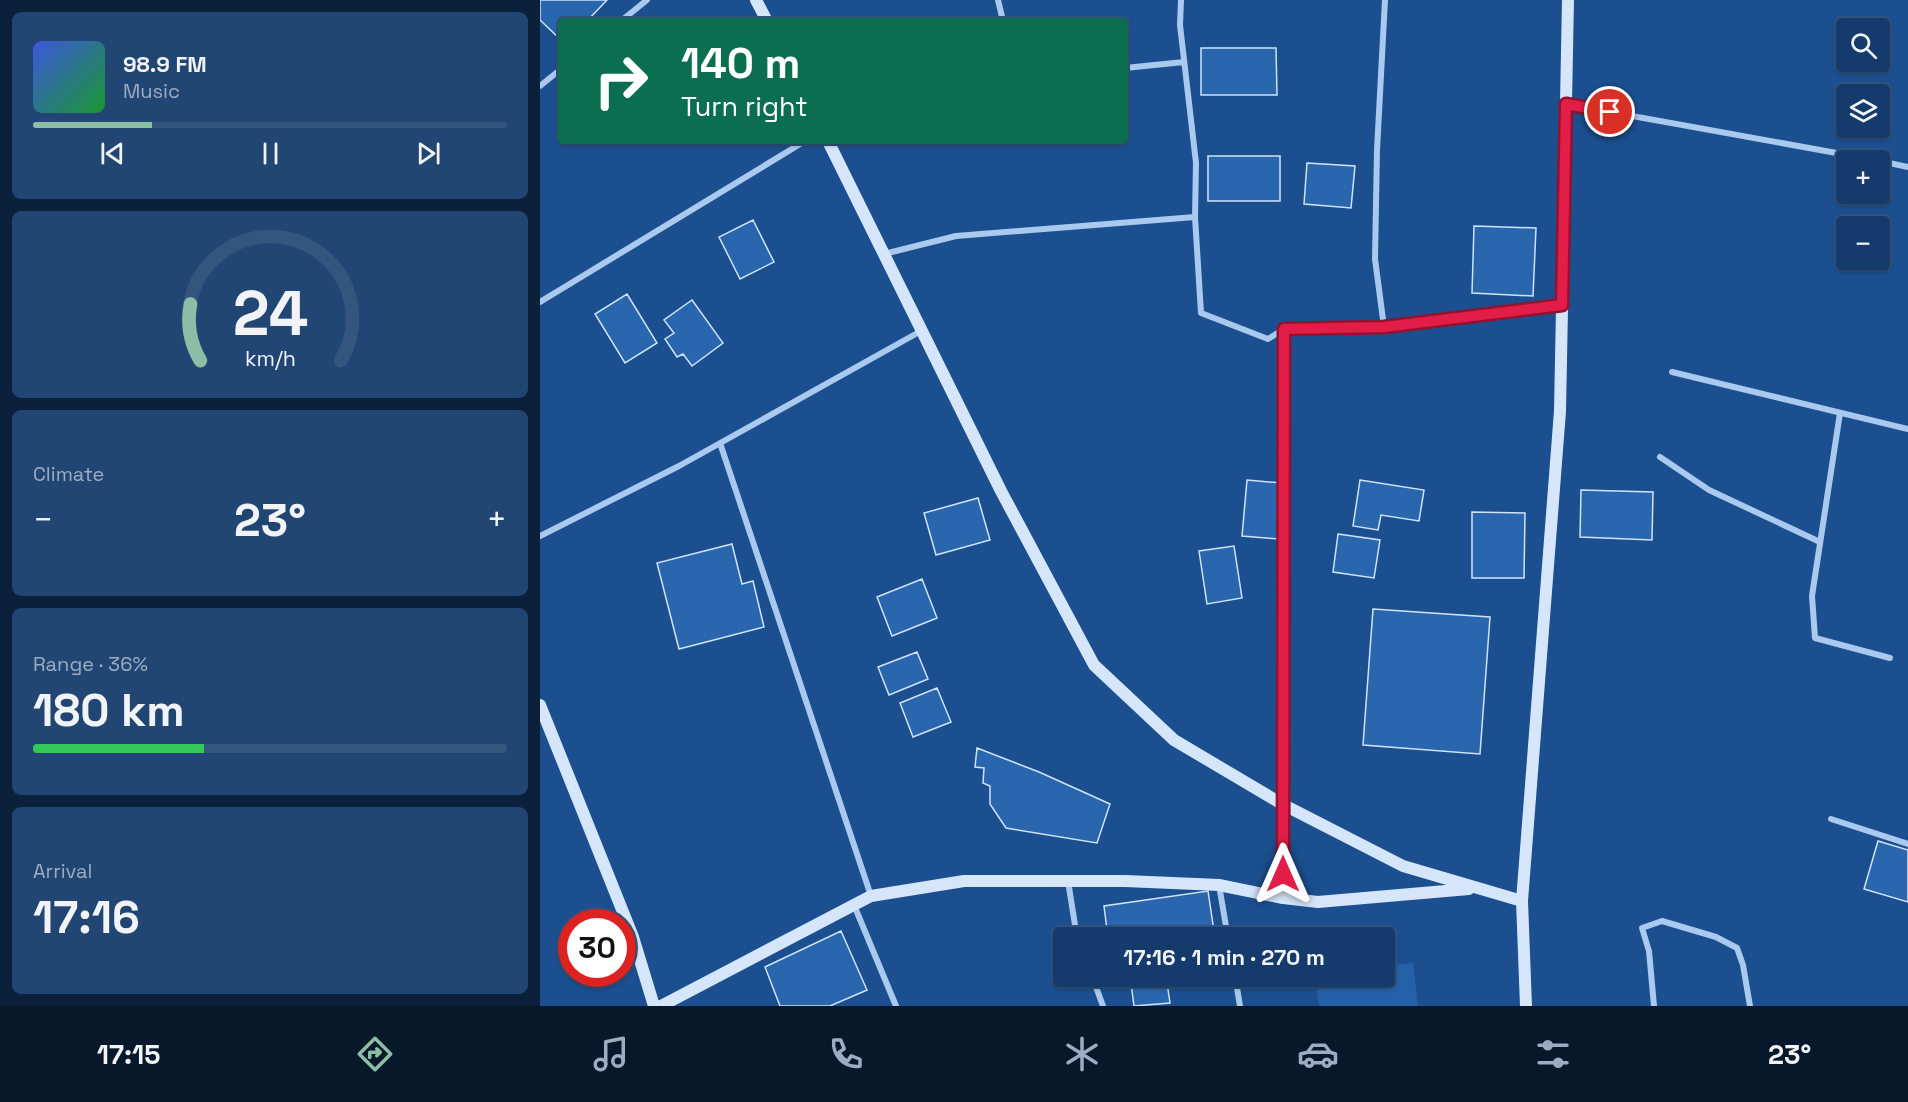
<!DOCTYPE html>
<meta charset="utf-8">
<style>
:root{--surface:#143b6b;--page:#214673;--text:#f1f3f6;--muted:#9dadc1;--line:#33557e;--accent:#8abfa5}
body{margin:0;font-family:"Space Grotesk",sans-serif;background:var(--page);color:var(--text);height:100vh;display:flex;flex-direction:column;font-size:22px;white-space:nowrap}
*{box-sizing:border-box;margin:0}
p{font-size:20px;color:var(--muted)}
.icon{flex:none;width:33px;height:33px;fill:none;stroke:currentColor;stroke-width:2;stroke-linecap:round;stroke-linejoin:round}
.map{position:relative;flex:1;overflow:hidden}
.drawer{display:flex;flex-direction:column;gap:12px;padding:12px;background:#0b203b;width:540px}
.drawer>*{flex:none}
.hud{position:absolute;left:18px;top:18px;width:570px;height:126px;border-radius:6px;box-shadow:0 2px 4px #0004,0 0 0 2px var(--line);background:#0b6e4f;color:#fff;overflow:hidden}
.fabs{position:absolute;left:1296px;top:18px;display:grid;gap:12px}
.fabs a{display:grid;place-items:center;width:54px;height:54px;border-radius:6px;background:var(--surface);box-shadow:0 2px 4px #0004,0 0 0 2px var(--line);font-size:30px}
.speed{position:absolute;left:18px;top:909px;display:flex;gap:12px;font-size:30px;font-weight:700;text-align:center}
.speed>*{display:grid;place-content:center;width:78px;height:78px;border-radius:50%;background:var(--surface);box-shadow:0 2px 4px #0004,0 0 0 2px var(--line);line-height:1}
.speed .limit{border:9px solid #d22;background:#fff;color:#111}
.pin{position:absolute;display:grid;place-items:center;width:51px;height:51px;color:#fff;margin:-26px;border:3px solid #fff;border-radius:50%;box-shadow:0 2px 6px #0007}
.me{position:absolute;width:66px;margin:-33px;rotate:0deg;stroke-linejoin:round;filter:drop-shadow(0 0 4px #0008)}
.turn{display:flex;align-items:center;gap:21px;height:126px;padding:0 24px;font-size:27px}
.turn .icon{width:78px;height:78px;stroke-width:2.5}
.turn b{display:block;font-size:42px;line-height:51px}
.big{font-size:45px;font-weight:700;line-height:1.1}
.drawer .card{flex:1;display:flex;flex-direction:column;justify-content:center;gap:9px;min-width:0;padding:0 21px;border-radius:9px;background:var(--page)}
.drawer .dial{align-items:center;gap:0}
.dial svg{height:156px;overflow:visible;fill:none;stroke:var(--line);stroke-width:7;stroke-linecap:round;text-anchor:middle}
.dial text{fill:var(--text);stroke:none}
.song{display:flex;align-items:center;gap:18px}
.cover{width:72px;height:72px;border-radius:9px;background:linear-gradient(135deg,hsl(230 70% 55%),hsl(130 70% 35%))}
.played{height:6px;border-radius:3px;background:linear-gradient(90deg,var(--accent) 25%,var(--line) 25%)}
.keys{display:flex;justify-content:space-around;direction:ltr}
.heat{display:flex;justify-content:space-between;align-items:center;font-size:33px;direction:ltr}
.charge{height:9px;border-radius:4px;background:linear-gradient(90deg,#34c759 36%,var(--line) 0)}
.trip{position:absolute;left:513px;top:927px;width:342px;height:60px;border-radius:6px;background:var(--surface);box-shadow:0 2px 4px #0004,0 0 0 2px var(--line);font-weight:700;line-height:60px;text-align:center}
.menu{display:flex;height:96px;justify-content:space-around;align-items:center;background:#08182b;color:var(--muted)}
.menu .icon{width:42px;height:42px}
.menu .selected{color:var(--accent)}
.menu b{font-size:27px;color:var(--text)}
main{display:flex;flex:1;min-height:0}
.map>svg:first-child{display:block}
</style>
<main>
<section class="drawer">
<div class="card">
<div class="song"><i class="cover"></i><div><b>98.9 FM</b><p>Music</p></div></div>
<div class="played"></div>
<div class="keys"><svg class="icon" aria-label="previous" viewBox="0 0 24 24"><path d="M18 5L8 12l10 7zM5 5v14"/></svg><svg class="icon" aria-label="pause" viewBox="0 0 24 24"><path d="M8 5v14M16 5v14"/></svg><svg class="icon" aria-label="next" viewBox="0 0 24 24"><path d="M6 5l10 7-10 7zM19 5v14"/></svg></div>
</div>
<div class="card dial"><svg viewBox="0 0 100 80">
<path d="M14 69A42 42 0 1 1 86 69"/>
<path d="M14 69A42 42 0 0 1 9 40" stroke="#8abfa5"/>
<text x="50" y="56" font-size="32" font-weight="700">24</text>
<text x="50" y="72" font-size="11">km/h</text>
</svg></div>
<div class="card"><p>Climate</p>
<div class="heat"><a>−</a><b class="big">23°</b><a>+</a></div>
</div>
<div class="card"><p>Range · 36%</p><b class="big">180 km</b><div class="charge"></div></div>
<div class="card"><p>Arrival</p><b class="big">17:16</b></div>
</section>
<div class="map">
<svg width="1368" height="1006" viewBox="0 0 1368 1006">
<rect width="100%" height="100%" fill="#1b4f8f"/>
<path fill="#2461a8" d="M873,963L878,1006H779L775,977L844,976L845,966Z"/>
<path fill="#2a66ad" stroke="#cfe3fa" stroke-width="1.5" d="M0,0H67L47,21H21V40L0,20Z
M661,48H736L737,95H661Z
M668,156H740V201H668Z
M767,163L815,166L811,208L764,204Z
M213,220L234,262L200,279L179,237Z
M934,226L996,228L993,296L932,293Z
M87,294L117,343L85,363L55,314Z
M152,300L183,343L152,366L143,354L137,357L125,339L134,333L124,320Z
M707,480L742,483L738,539L702,536Z
M820,480L884,490L879,521L841,515L838,530L813,526Z
M1041,490L1113,492L1112,540L1040,537Z
M438,498L450,540L396,555L384,513Z
M932,512L985,513L984,578H932Z
M798,534L840,540L834,578L793,572Z
M192,544L202,584L213,581L224,627L139,649L117,563Z
M694,546L702,598L667,604L659,551Z
M382,579L397,618L352,636L337,597Z
M833,609L950,617L940,754L823,745Z
M377,652L388,679L349,695L338,667Z
M397,688L411,722L373,737L360,703Z
M437,748L499,772L570,804L557,843L466,828L450,804V786L443,783L444,768L435,767Z
M1338,841L1368,850V902L1324,889Z
M668,891L675,938H568L564,906Z
M301,931L327,990L290,1006H240L225,967Z
M590,976H626L630,1003L594,1006Z"/>
<g fill="none" stroke-linecap="round" stroke-linejoin="round">
<path stroke="#a9c9ee" stroke-width="6" d="M458,0L463,21
M641,0L640,25L656,163L655,217L661,313L728,339L744,329
M81,21L107,0
M585,68L644,62
M0,86L21,69
M1026,104L1335,160
M1340,161L1368,167
M344,254L416,236L655,217
M0,302L265,141
M844,327L835,259L837,150L845,0
M1132,372L1368,429
M1300,413L1272,596L1275,638L1350,658
M180,443L331,896
M1120,457L1169,490L1280,542
M0,536L139,466L381,331
M1291,819L1368,844
M528,881L535,925L539,938
M679,885L688,938
M743,897L744,329L844,327L1022,305
M314,905L356,1006
M552,976L563,1006
M695,976L700,1006
M1114,1006L1109,951L1102,928L1122,921L1176,937L1197,948L1203,965L1210,1006"/>
<path stroke="#d6e6fa" stroke-width="12" d="M216,0L227,21
M288,141L461,491L554,665L634,740L742,804L863,866L982,901
M0,705L93,937L114,1006
M121,1006L331,896L424,881H585L679,885L743,898L778,902L929,889
M986,1006L982,901L1020,411L1028,0"/>
</g>
<g fill="none" stroke-linecap="round" stroke-linejoin="round">
<g stroke="#92132f" stroke-width="15">
<path id="route" d="M743,874L744,329L844,327L1022,305L1026,104L1070,112"/>
</g>
<use href="#route" stroke="#e11d48" stroke-width="10"/>
</g>
</svg>
<div class="fabs">
<a><svg class="icon" aria-label="search" viewBox="0 0 24 24"><circle cx="10" cy="10" r="6"/><path d="M15 15l6 6"/></svg></a>
<a><svg class="icon" aria-label="layers" viewBox="0 0 24 24"><path d="M12 4l9 5-9 5-9-5zM3 14l9 5 9-5"/></svg></a>
<a>+</a>
<a>−</a>
</div>
<div class="speed"><div class="limit">30</div></div>
<div class="pin" style="left:1070px;top:112px;background:#d93025"><svg class="icon" aria-label="arrive" viewBox="0 0 24 24"><path d="M6 21V4h12l-3 4 3 4H6"/></svg></div>
<svg class="me" style="left:743px;top:874px" viewBox="-20 -20 40 40"><path d="M0-17L14 15 0 8-14 15z" fill="#e11d48" stroke="#fff" stroke-width="4"/></svg>
<div class="trip">17:16 · 1 min · 270 m</div>
<div class="hud">
<div class="turn"><svg class="icon" aria-label="right" viewBox="0 0 24 24"><path d="M7 20v-9h11M14 6l5 5-5 5"/></svg><div><b>140 m</b>Turn right</div></div>
</div>
</div>
</main>
<nav class="menu">
<b>17:15</b>
<svg class="icon selected" aria-label="directions" viewBox="0 0 24 24"><path d="M12 3l9 9-9 9-9-9zM9 14v-3h6M13 9l2 2-2 2"/></svg>
<svg class="icon" aria-label="music" viewBox="0 0 24 24"><path d="M9 18V5l10-2v13"/><circle cx="6" cy="18" r="3"/><circle cx="16" cy="16" r="3"/></svg>
<svg class="icon" aria-label="phone" viewBox="0 0 24 24"><path d="M5 4h4l2 5-3 2q2 4 5 5l2-3 5 2v4C11 20 4 13 5 4z"/></svg>
<svg class="icon" aria-label="climate" viewBox="0 0 24 24"><path d="M12 3v18M4 7l16 10M4 17L20 7"/></svg>
<svg class="icon" aria-label="car" viewBox="0 0 24 24"><path d="M5 17H2v-5l4-1 3-4h7l3 4 3 1v5h-3M9 17h6M6 11h13"/><circle cx="7" cy="17" r="2"/><circle cx="17" cy="17" r="2"/></svg>
<svg class="icon" aria-label="filters" viewBox="0 0 24 24"><path d="M4 7h16M4 17h16"/><circle cx="9" cy="7" r="2"/><circle cx="15" cy="17" r="2"/></svg>
<b>23°</b>
</nav>
